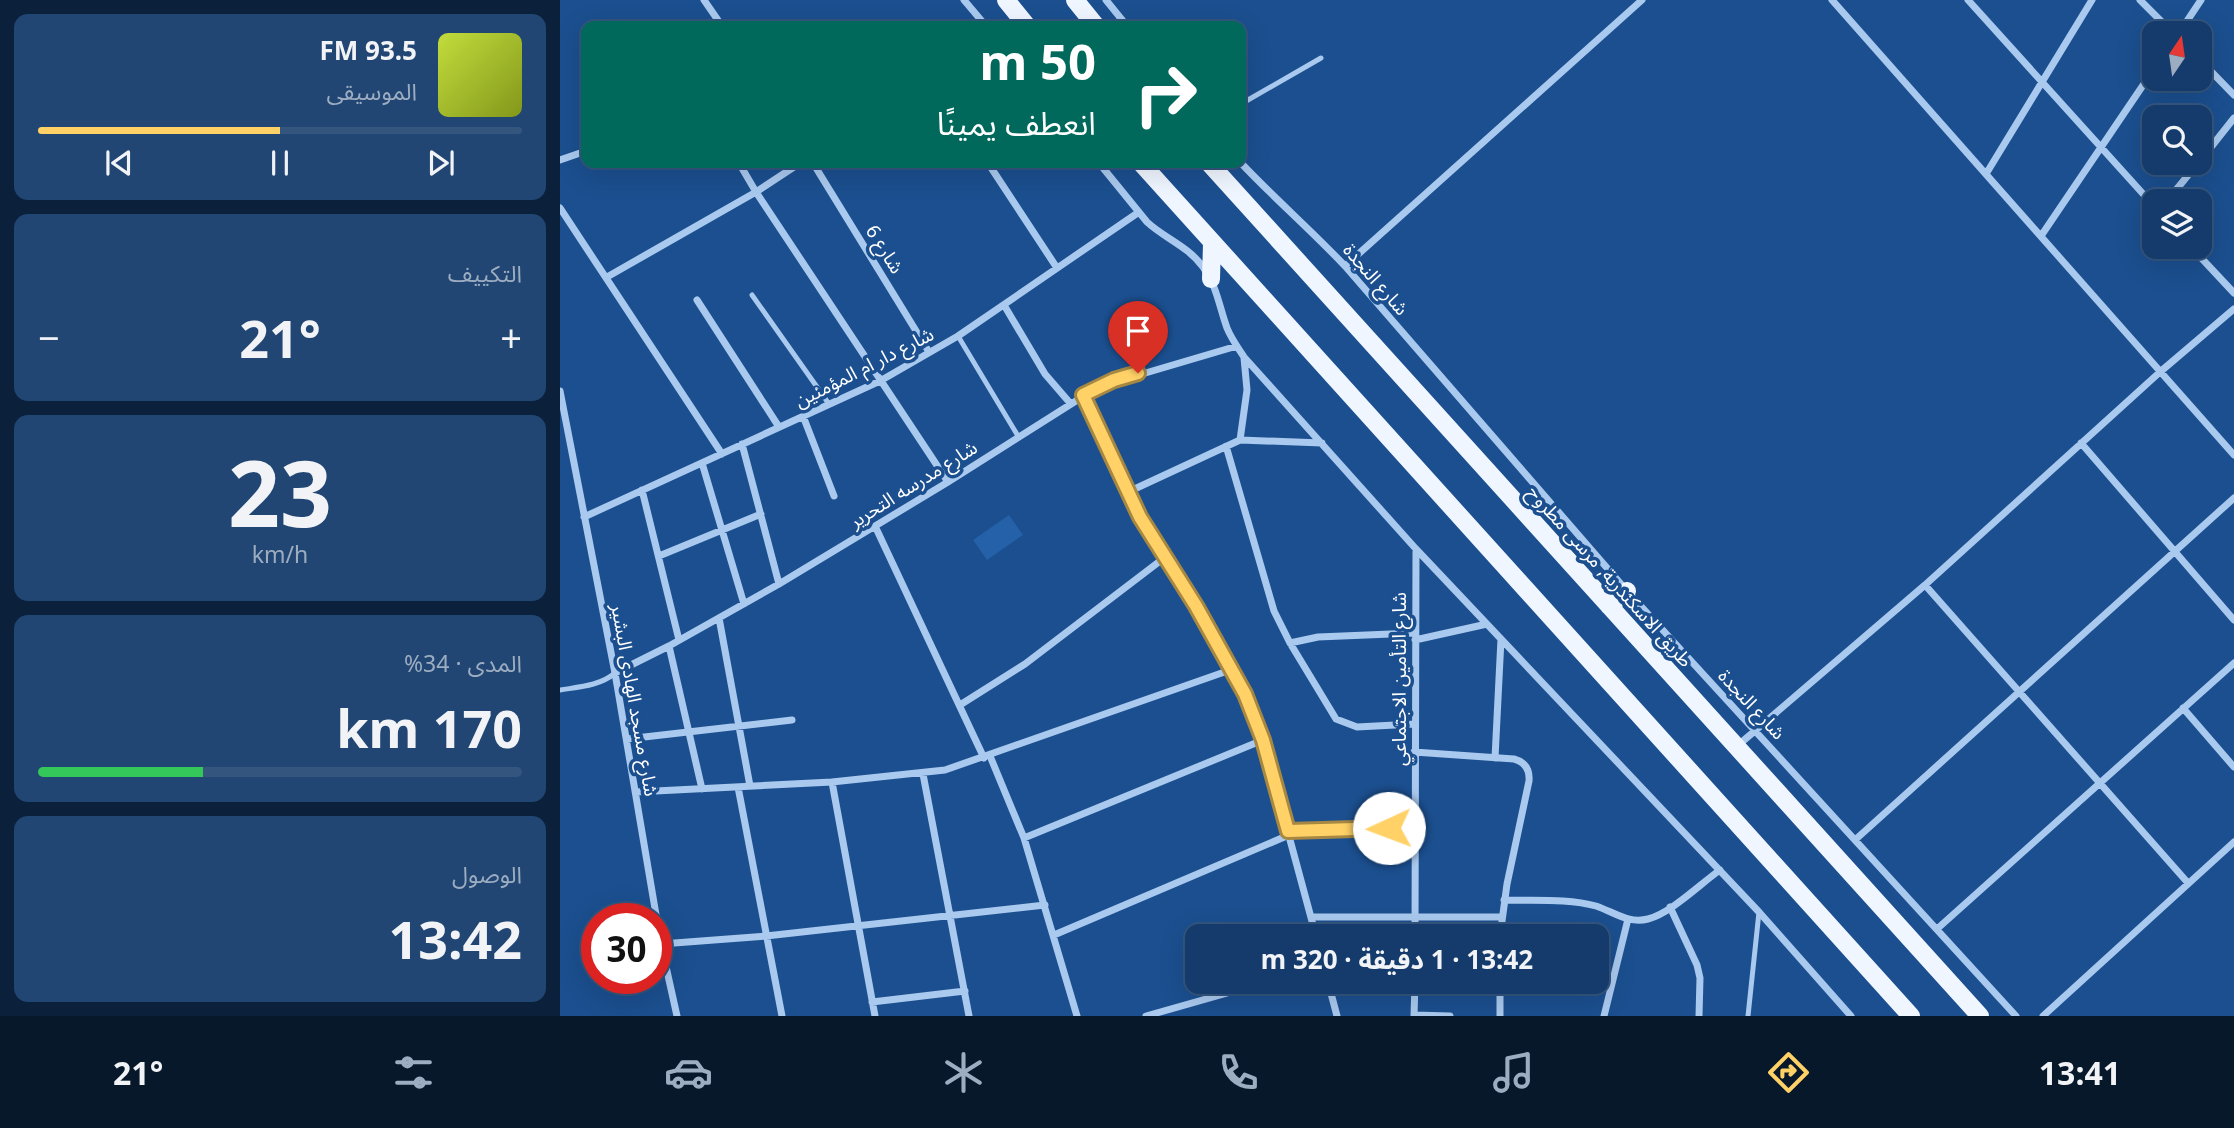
<!DOCTYPE html>
<html lang="ar">
<meta charset="utf-8">
<style>
:root{--surface:#143b6b;--page:#214673;--text:#f1f3f6;--muted:#9dadc1;--line:#33557e;--accent:#ffd166}
body{margin:0;font-family:"Noto Sans","Noto Sans Arabic",sans-serif;background:var(--page);color:var(--text);direction:rtl;height:100vh;display:flex;flex-direction:column;font-size:26px;white-space:nowrap}
*{box-sizing:border-box;margin:0}
p{font-size:23px;color:var(--muted)}
.icon{flex:none;width:38px;height:38px;fill:none;stroke:currentColor;stroke-width:2;stroke-linecap:round;stroke-linejoin:round}
.map{position:relative;flex:1;overflow:hidden;direction:ltr}
.drawer{display:flex;flex-direction:column;gap:14px;padding:14px;background:#0b203b;width:560px}
.drawer>*{flex:none}
.banner{position:absolute;left:21px;top:21px;width:665px;height:147px;border-radius:14px;box-shadow:0 7px 28px #0002,0 0 0 2px var(--line);direction:rtl;background:#00695c;color:#fff;overflow:hidden}
.needle{width:46px;rotate:13deg}
.buttons{position:absolute;left:1582px;top:21px;display:grid;gap:14px}
.buttons a{display:grid;place-items:center;width:70px;height:70px;border-radius:14px;background:var(--surface);box-shadow:0 7px 28px #0002,0 0 0 2px var(--line);font-size:35px}
.speed{position:absolute;left:21px;top:903px;display:flex;gap:14px;font-size:35px;font-weight:700;text-align:center}
.speed>*{display:grid;place-content:center;width:91px;height:91px;border-radius:50%;background:var(--surface);box-shadow:0 7px 28px #0002,0 0 0 2px var(--line);line-height:1}
.speed .limit{border:10px solid #d22;background:#fff;color:#111}
.pin{position:absolute;display:grid;place-items:center;width:60px;height:60px;color:#fff;margin:-72px -30px;border-radius:50% 50% 50% 0;rotate:-45deg;box-shadow:0 0 7px #0007}
.pin .icon{rotate:45deg}
.me{position:absolute;width:77px;margin:-38px;rotate:268deg;stroke-linejoin:round;filter:drop-shadow(0 0 5px #0008)}
.turn{display:flex;align-items:center;gap:24px;height:147px;padding:0 35px;font-size:32px}
.turn .icon{width:91px;height:91px;stroke-width:2.5}
.turn b{display:block;font-size:49px;line-height:60px}
.big{font-size:52px;font-weight:700;line-height:1.1}
.drawer .card{flex:1;display:flex;flex-direction:column;justify-content:center;gap:10px;min-width:0;padding:0 24px;border-radius:14px;background:var(--page)}
.drawer .dial{align-items:center;gap:0}
.dial b{font-size:91px;line-height:1}
.song{display:flex;align-items:center;gap:21px}
.cover{width:84px;height:84px;border-radius:10px;background:linear-gradient(135deg,hsl(70 70% 55%),hsl(70 70% 35%))}
.played{height:7px;border-radius:4px;background:linear-gradient(90deg,var(--accent) 50%,var(--line) 50%)}
.keys{display:flex;justify-content:space-around;direction:ltr}
.heat{display:flex;justify-content:space-between;align-items:center;font-size:38px;direction:ltr}
.charge{height:10px;border-radius:5px;background:linear-gradient(90deg,#34c759 34%,var(--line) 0)}
.trip{position:absolute;left:625px;top:924px;width:424px;height:70px;border-radius:14px;background:var(--surface);box-shadow:0 7px 28px #0002,0 0 0 2px var(--line);font-weight:700;line-height:70px;text-align:center;direction:rtl}
.dock{display:flex;height:112px;justify-content:space-around;align-items:center;background:#08182b;color:var(--muted)}
.dock .icon{width:49px;height:49px}
.dock .on{color:var(--accent)}
.dock b{font-size:32px;color:var(--text)}
main{display:flex;flex:1;min-height:0}
.map>svg:first-child{display:block}
</style>
<main>
<div class="map">
<svg width="1674" height="1016" viewBox="0 0 1674 1016">
<rect width="100%" height="100%" fill="#1b4f8f"/>
<path fill="#2461a8" d="M449,515L463,535L427,560L413,540Z"/>
<g fill="none" stroke-linecap="round" stroke-linejoin="round">
<path stroke="#a9c9ee" stroke-width="5" d="M681,104L761,58
M192,295L269,404
M398,336L458,436
M0,690C18,687 40,686 55,673
M1188,1016L1199,912"/>
<path stroke="#a9c9ee" stroke-width="7" d="M144,0L162,26
M404,0L426,26
M546,0L567,26
M1272,0L1674,455
M1408,0L1594,206
M1580,0L1613,33
M1619,33L1641,0
M1640,60L1674,95
M0,160L26,151
M1640,161L1674,118
M179,163L196,192L388,482
M253,163L369,352
M428,163L497,268
M539,163L587,222C604,238 628,246 643,267C657,286 659,306 667,328C671,338 678,348 684,357L856,549L1199,912L1291,1016
M681,163C714,198 751,230 785,266L1067,591L1456,1016
M1426,174L1532,0
M1607,201L1638,163
M0,208L162,454
M1481,236L1594,69
M1631,247L1674,293
M785,266L1082,0
M47,277L196,192L240,163
M137,300L219,427
M444,305L485,374L510,403
M0,391L55,673L101,944L117,1016
M523,395L580,517L636,606L685,694L703,740L756,936
M243,416L274,496
M680,440L687,390L684,358
M1521,443L1674,620
M182,444L219,584
M666,446L714,611L730,643L776,719L797,727L854,724
M142,463L184,604
M82,490L119,640
M568,492L680,440L762,443
M24,517L320,381L398,336L579,212
M315,526L424,758
M99,556L201,514
M1365,585L1628,883
M159,618L190,786
M855,640L927,624
M730,643L758,637L855,633
M109,646L142,789
M55,673L109,646L219,584L388,482L538,387L677,346
M400,705L465,664L604,558
M1623,708L1674,767
M67,739L232,720
M1176,747L1365,585L1600,372L1674,309
M854,752L954,759C965,762 970,769 969,781L947,884L940,936
M430,756L464,838L517,1016
M935,758L941,639
M363,774L409,1016
M272,782L315,1016
M178,787L222,1016
M76,792L272,782L385,770L673,669
M728,831L855,827
M464,838L703,740
M1295,840L1674,498
M944,900C973,901 1008,898 1036,906C1054,912 1068,924 1088,919C1111,913 1140,884 1160,870
M1110,907L1137,965L1140,978L1139,1016
M751,917H942
M1377,929L1674,663
M494,935L729,835
M855,936L856,549
M101,944L206,936L485,905
M768,982L777,1016
M312,1002L405,991
M854,1015L890,1016
M586,1016L706,982
M854,1016L855,982
M940,1016V982
M1044,1016L1068,919
M1483,1016L1674,842"/>
<path stroke="#f0f6ff" stroke-width="18" d="M446,0L467,26
M515,0L536,26
M581,163L1351,1016
M649,163L1420,1016
M651,279L652,244
M1049,606L1067,591"/>
</g>
<g fill="none" stroke-linecap="round" stroke-linejoin="round">
<g stroke="#a68842" stroke-width="18">
<path id="route" d="M578,373L554,380L523,395L580,517L636,606L685,694L703,740L728,831L829,828"/>
</g>
<use href="#route" stroke="#ffd166" stroke-width="12"/>
</g>
<g text-anchor="middle" dominant-baseline="central" stroke-width="7" stroke-linejoin="round" paint-order="stroke">
<g font-size="19" fill="#fff" stroke="#1b4f8f">
<text transform="translate(325 249) rotate(58)">شارع 6</text>
<text transform="translate(816 279) rotate(49)">شارع النجدة</text>
<text transform="translate(304 367) rotate(-27)">شارع دار ام المؤمنين</text>
<text transform="translate(353 484) rotate(-32)">شارع مدرسه التحرير</text>
<text transform="translate(1050 576) rotate(48)">طريق الاسكندرية, مرسى مطروح</text>
<text transform="translate(839 679) rotate(-90)">شارع التأمين الاجتماعي</text>
<text transform="translate(75 700) rotate(80)">شارع مسجد الهادى البشير</text>
<text transform="translate(1192 704) rotate(47)">شارع النجدة</text>
</g>
</g>
</svg>
<div class="buttons">
<a><svg class="needle" viewBox="-14 -14 28 28"><path d="M0-13l5 13h-10z" fill="#e53935"/><path d="M0 13l5-13h-10z" fill="#9dadc1"/></svg></a>
<a><svg class="icon" aria-label="search" viewBox="0 0 24 24"><circle cx="10" cy="10" r="6"/><path d="M15 15l6 6"/></svg></a>
<a><svg class="icon" aria-label="layers" viewBox="0 0 24 24"><path d="M12 4l9 5-9 5-9-5zM3 14l9 5 9-5"/></svg></a>
</div>
<div class="speed"><div class="limit">30</div></div>
<div class="pin" style="left:578px;top:373px;background:#d93025"><svg class="icon" aria-label="arrive" viewBox="0 0 24 24"><path d="M6 21V4h12l-3 4 3 4H6"/></svg></div>
<svg class="me" style="left:829px;top:828px" viewBox="-20 -20 40 40"><circle r="19" fill="#fff"/><path d="M0-13L10 11 0 6-10 11z" fill="#ffd166"/></svg>
<div class="trip">13:42 · 1 دقيقة · 320 m</div>
<div class="banner">
<div class="turn"><svg class="icon" aria-label="right" viewBox="0 0 24 24"><path d="M7 20v-9h11M14 6l5 5-5 5"/></svg><div><b>50 m</b>انعطف يمينًا</div></div>
</div>
</div>
<section class="drawer">
<div class="card">
<div class="song"><i class="cover"></i><div><b>93.5 FM</b><p>الموسيقى</p></div></div>
<div class="played"></div>
<div class="keys"><svg class="icon" aria-label="previous" viewBox="0 0 24 24"><path d="M18 5L8 12l10 7zM5 5v14"/></svg><svg class="icon" aria-label="pause" viewBox="0 0 24 24"><path d="M8 5v14M16 5v14"/></svg><svg class="icon" aria-label="next" viewBox="0 0 24 24"><path d="M6 5l10 7-10 7zM19 5v14"/></svg></div>
</div>
<div class="card"><p>التكييف</p>
<div class="heat"><a>−</a><b class="big">21°</b><a>+</a></div>
</div>
<div class="card dial"><b>23</b><p>km/h</p></div>
<div class="card"><p>المدى · 34%</p><b class="big">170 km</b><div class="charge"></div></div>
<div class="card"><p>الوصول</p><b class="big">13:42</b></div>
</section>
</main>
<nav class="dock">
<b>13:41</b>
<svg class="icon on" aria-label="directions" viewBox="0 0 24 24"><path d="M12 3l9 9-9 9-9-9zM9 14v-3h6M13 9l2 2-2 2"/></svg>
<svg class="icon" aria-label="music" viewBox="0 0 24 24"><path d="M9 18V5l10-2v13"/><circle cx="6" cy="18" r="3"/><circle cx="16" cy="16" r="3"/></svg>
<svg class="icon" aria-label="phone" viewBox="0 0 24 24"><path d="M5 4h4l2 5-3 2q2 4 5 5l2-3 5 2v4C11 20 4 13 5 4z"/></svg>
<svg class="icon" aria-label="climate" viewBox="0 0 24 24"><path d="M12 3v18M4 7l16 10M4 17L20 7"/></svg>
<svg class="icon" aria-label="car" viewBox="0 0 24 24"><path d="M5 17H2v-5l4-1 3-4h7l3 4 3 1v5h-3M9 17h6M6 11h13"/><circle cx="7" cy="17" r="2"/><circle cx="17" cy="17" r="2"/></svg>
<svg class="icon" aria-label="filters" viewBox="0 0 24 24"><path d="M4 7h16M4 17h16"/><circle cx="9" cy="7" r="2"/><circle cx="15" cy="17" r="2"/></svg>
<b>21°</b>
</nav>
